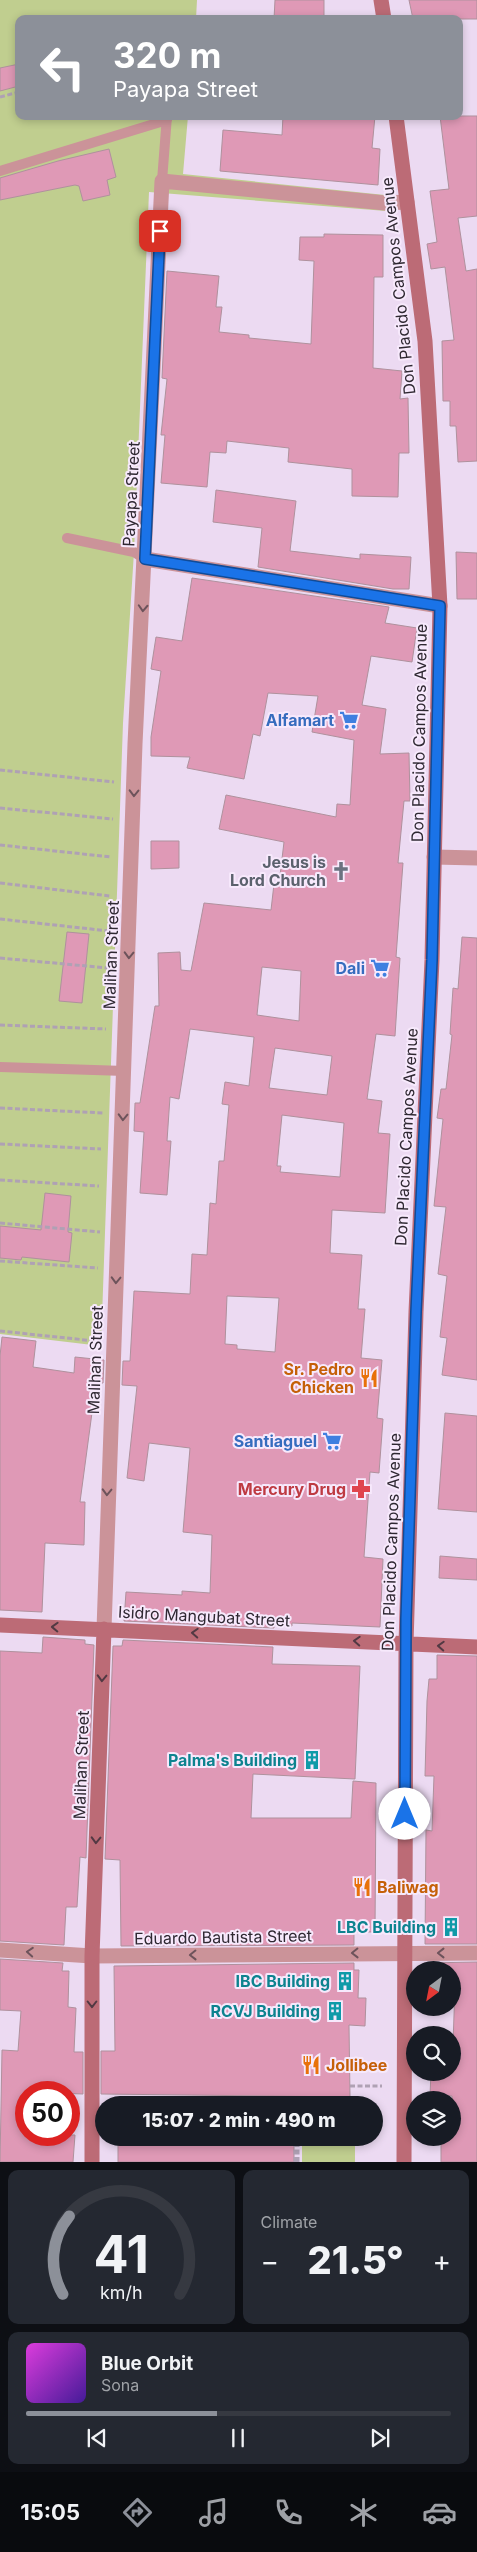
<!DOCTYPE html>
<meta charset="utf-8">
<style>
:root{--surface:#171b24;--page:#242831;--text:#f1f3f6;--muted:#9ea1a6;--line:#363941;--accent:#8c9099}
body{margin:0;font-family:Inter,sans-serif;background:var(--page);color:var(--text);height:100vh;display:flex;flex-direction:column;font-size:19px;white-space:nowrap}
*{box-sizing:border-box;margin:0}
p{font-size:16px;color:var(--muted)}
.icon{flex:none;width:28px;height:28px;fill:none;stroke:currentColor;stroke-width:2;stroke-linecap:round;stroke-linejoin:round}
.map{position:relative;height:2162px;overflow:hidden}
.panel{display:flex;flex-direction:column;gap:8px;padding:8px;background:#0d0f14;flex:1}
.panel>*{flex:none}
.top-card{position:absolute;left:15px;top:15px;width:448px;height:105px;border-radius:10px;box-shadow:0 2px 8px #0003;background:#8c9099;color:#fff;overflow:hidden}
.needle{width:32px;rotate:212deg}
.tools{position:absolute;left:406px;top:1961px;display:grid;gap:10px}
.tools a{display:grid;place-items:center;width:55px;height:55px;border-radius:50%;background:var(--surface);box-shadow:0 2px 8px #0003;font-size:25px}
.speed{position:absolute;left:15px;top:2081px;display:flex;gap:10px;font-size:25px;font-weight:700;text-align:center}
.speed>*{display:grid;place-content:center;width:65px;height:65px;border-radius:50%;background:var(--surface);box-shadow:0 2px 8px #0003;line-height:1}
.speed .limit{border:8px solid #d22;background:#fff;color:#111}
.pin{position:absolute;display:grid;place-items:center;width:42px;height:42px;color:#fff;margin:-21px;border-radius:10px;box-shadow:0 2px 8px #0006}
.me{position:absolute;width:55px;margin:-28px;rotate:0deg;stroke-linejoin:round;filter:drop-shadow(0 0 4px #0008)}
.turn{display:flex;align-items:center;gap:18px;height:105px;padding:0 15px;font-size:22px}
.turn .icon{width:65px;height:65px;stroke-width:2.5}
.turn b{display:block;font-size:35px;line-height:42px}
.big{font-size:38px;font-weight:800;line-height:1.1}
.panel .card{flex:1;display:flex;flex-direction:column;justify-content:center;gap:8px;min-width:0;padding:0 18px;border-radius:10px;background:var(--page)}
.panel .dial{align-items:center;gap:0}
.dial svg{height:130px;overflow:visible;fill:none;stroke:var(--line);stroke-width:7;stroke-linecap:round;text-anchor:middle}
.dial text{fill:var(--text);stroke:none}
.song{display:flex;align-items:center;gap:15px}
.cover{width:60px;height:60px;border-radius:8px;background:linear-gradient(135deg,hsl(300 70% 55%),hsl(260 70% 35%))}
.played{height:5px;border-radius:2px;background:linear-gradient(90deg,var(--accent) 45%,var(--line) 45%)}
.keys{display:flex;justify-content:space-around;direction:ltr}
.heat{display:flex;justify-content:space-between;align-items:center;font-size:28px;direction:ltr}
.panel .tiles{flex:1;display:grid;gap:8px;grid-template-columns:1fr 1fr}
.card:last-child{grid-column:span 2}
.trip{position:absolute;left:95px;top:2096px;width:288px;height:50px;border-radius:25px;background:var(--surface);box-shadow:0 2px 8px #0003;font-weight:800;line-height:50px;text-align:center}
.menu{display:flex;height:80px;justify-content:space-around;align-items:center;background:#090b0e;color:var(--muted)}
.menu .icon{width:35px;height:35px}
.menu .active{color:var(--accent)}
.menu b{font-size:22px;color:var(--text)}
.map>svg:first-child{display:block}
</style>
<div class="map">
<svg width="477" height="2162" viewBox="0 0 477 2162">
<rect width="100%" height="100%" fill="#ecdaf2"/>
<path fill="#c0ce8f" d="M0,0H197L196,19H19V116H188L183,174L385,195L386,211L149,192L134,552L123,723L101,1346L0,1334Z
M302,2138H355V2162H302Z"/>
<path fill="#df99b6" stroke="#af919d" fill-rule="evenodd" d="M275,0H324V19H274Z
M409,0H477V19H413Z
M19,64V86L0,91V68Z
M283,116H375L372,148L380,149L378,185L220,171L223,130L282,135Z
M440,116H477V216L458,218L466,271L477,269V461L458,462L456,426H450V401H443L442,341L454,340L445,267L431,269L427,244L437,242L430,191L449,189Z
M109,149L116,177L107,180L110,195L83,201L79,186L75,185L0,200V178L58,161Z
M324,234L383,235V277H374L373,368L402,371L400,399L408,398L409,453H399L398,497L352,496V469L288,462L289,448L227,441L226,453L210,452L207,487L161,483L165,435H161L167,379L162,378L167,271L219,276L216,307H222L219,332L249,335V338L311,344L314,261L299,260L300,237H324Z
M216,490L296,501L290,551L360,559V554L411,557L409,589H393L258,567L262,528L213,522Z
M456,552L477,553V599H457Z
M192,578L389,607L385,623L417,628L412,662L371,656L362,705L386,709L380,754L409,753L410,801H404L398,863H403L396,957L400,958L395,1036L376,1034L367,1099L382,1101L378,1133L390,1134L385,1213L332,1210L330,1253L362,1255L358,1309H365L361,1358L382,1360L377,1418L383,1419L379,1473L370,1472L364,1557L383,1559L380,1627L292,1623V1626L274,1625V1628L124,1621L126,1592L182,1595V1591L210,1593L212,1535L183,1532L190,1448L149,1443L144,1481L127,1478L137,1386L122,1385L123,1361H130L134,1291L190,1294L192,1254L207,1255L210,1203L216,1204L219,1161H224L229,1105L222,1104L225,1082L249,1086L254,1037L190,1029L179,1099L170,1097L167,1141H171L167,1195L140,1193L144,1132L134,1131L135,1103H140L155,1006H159L158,953L180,952L181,970L191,971L204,903L271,910L274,884H279L284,842L219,829L226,795L336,817L337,804L350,805L354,740L312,732L318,696L268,693L260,736L253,734L244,779L187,768L190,757L151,756V737L161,671L151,669L156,637L182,641ZM262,967L301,971L299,1021L257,1015ZM275,1048L332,1056L327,1095L269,1088ZM282,1115L344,1123L340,1177L280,1172L281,1166H277ZM227,1296L279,1298L275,1352L237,1349V1345L225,1344Z
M151,841H179V868L151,869Z
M67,932L89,934L82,1003L59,1001Z
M462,937L477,938V1380L442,1375L447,1338L440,1337L447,1276L438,1274L446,1207L434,1206L443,1119L437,1118L441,1089H446L452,1035L450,1034L453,988L458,989Z
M45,1193L71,1196L68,1232L72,1233L69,1262L22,1257L21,1260L0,1258V1226L41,1230Z
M2,1337L36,1341L33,1367L74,1373L75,1357L104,1360L103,1383H96L80,1502H85L84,1545L45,1543L42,1612L0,1610V1356Z
M445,1413L477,1416V1512L438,1509Z
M440,1556L477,1559V1580L439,1578Z
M43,1637L85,1640V1644L94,1645L86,1858L80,1857L77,1907H66L64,1945L0,1941V1651L42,1653Z
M123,1640L273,1647L272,1664L360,1666L355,1779L253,1774L251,1818H351L353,1781L376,1783L375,1932H354V1945L121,1946L120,1860L105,1859L113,1646H122Z
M437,1655L477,1656V1944H425L426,1830L432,1831L434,1776H425L427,1701L429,1679H437Z
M0,1959L63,1963L62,1971H69L68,2007L76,2008L74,2052H83V2094L26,2092V2135H75L73,2162H0L2,2050L18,2051L21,2011L0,2010Z
M477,1962V2162H441V2138H452V2096H430L431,2072H452L455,1987H452V1970H424V1963Z
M354,1963V1970H359L358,1998H366L365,2026L349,2025L350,2097L101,2094V2051H115L114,1966Z
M118,2138H294V2162H118Z"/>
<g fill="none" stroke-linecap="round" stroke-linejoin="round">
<path stroke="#afa1b4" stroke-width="3" stroke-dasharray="5 2.5" stroke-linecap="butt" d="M0,97L19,92
M0,770L114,782
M0,808L113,819
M0,845L111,857
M0,883L110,896
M0,919L109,931
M0,958L108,968
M0,1025L106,1029
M0,1108L103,1113
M0,1144L101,1149
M0,1180L99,1186
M0,1223L100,1232
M0,1261L98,1268
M0,1331L95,1341
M350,2086H382
M295,2162V2140H298
M298,2162V2138"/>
<path stroke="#cb9399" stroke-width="10" d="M0,171L167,120
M162,181L167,116
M67,538L134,552L145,559
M0,1067L125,1071"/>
<path stroke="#cb9399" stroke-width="15" d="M145,559L440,606
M434,857L477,858
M104,1629L135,744L162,181L385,203L407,202
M0,1950L92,1956L477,1953"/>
<path stroke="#bc6b76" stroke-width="15" d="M381,0L384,19
M396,116L425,341L440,606L432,960L416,1312L406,1644L404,2162
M0,1625L477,1647
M92,2162V1956L104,1629"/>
</g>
<defs><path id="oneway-chevron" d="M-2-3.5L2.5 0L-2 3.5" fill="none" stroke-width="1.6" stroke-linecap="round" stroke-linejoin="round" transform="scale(1.25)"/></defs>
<g stroke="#6d535b">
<use href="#oneway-chevron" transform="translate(143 608) rotate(93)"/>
<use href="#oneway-chevron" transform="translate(134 793) rotate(91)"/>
<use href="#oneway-chevron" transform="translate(129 955) rotate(92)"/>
<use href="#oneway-chevron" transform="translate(123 1117) rotate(92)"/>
<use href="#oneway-chevron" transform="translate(116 1280) rotate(92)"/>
<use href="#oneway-chevron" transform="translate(107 1492) rotate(92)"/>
<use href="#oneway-chevron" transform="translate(30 1952) rotate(-176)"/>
<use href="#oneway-chevron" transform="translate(355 1953) rotate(179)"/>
<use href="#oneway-chevron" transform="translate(441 1953) rotate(-180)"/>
<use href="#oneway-chevron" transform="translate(193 1955) rotate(179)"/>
</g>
<g stroke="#523943">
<use href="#oneway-chevron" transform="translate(55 1627) rotate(-178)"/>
<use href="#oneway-chevron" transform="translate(195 1633) rotate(-177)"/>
<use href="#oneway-chevron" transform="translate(357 1641) rotate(-177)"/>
<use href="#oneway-chevron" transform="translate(441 1646) rotate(-177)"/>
<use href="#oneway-chevron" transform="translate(102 1678) rotate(92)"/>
<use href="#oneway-chevron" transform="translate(96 1840) rotate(92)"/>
<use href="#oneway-chevron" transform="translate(92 2004) rotate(90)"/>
</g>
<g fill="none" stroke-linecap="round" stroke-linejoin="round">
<g stroke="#114b97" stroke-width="12">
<path id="route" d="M160,231L145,559L440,606L432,960L416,1312L406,1619L405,1814"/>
</g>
<use href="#route" stroke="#1a73e8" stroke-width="9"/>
</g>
<defs>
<g id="supermarket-bare" transform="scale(1.5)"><path d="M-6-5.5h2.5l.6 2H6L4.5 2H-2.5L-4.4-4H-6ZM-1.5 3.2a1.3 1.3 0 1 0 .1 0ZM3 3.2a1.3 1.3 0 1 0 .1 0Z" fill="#3f7fe0" stroke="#f7e9fc" stroke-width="2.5" paint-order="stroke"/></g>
<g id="church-bare" transform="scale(1.5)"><path d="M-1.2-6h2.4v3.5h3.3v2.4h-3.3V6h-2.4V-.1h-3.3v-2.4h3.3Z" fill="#6b7280" stroke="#f7e9fc" stroke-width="2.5" paint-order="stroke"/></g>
<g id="restaurant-bare" transform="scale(1.5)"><path d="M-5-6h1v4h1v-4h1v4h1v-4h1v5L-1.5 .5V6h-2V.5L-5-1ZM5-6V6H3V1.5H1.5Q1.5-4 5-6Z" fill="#e8710a" stroke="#f7e9fc" stroke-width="2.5" paint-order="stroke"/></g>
<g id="pharmacy-bare" transform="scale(1.5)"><path d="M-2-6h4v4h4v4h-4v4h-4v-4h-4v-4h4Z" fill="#e0444e" stroke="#f7e9fc" stroke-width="2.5" paint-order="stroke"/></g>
<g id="building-bare" transform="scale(1.5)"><path d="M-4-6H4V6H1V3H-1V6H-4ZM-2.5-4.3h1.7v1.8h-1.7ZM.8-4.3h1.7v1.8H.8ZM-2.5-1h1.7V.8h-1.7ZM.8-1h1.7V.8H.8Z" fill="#0f9aa8" stroke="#f7e9fc" stroke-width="2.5" paint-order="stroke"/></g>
</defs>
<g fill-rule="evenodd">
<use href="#supermarket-bare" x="349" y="720"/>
<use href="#church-bare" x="341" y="871"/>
<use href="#supermarket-bare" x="380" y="968"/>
<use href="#restaurant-bare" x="369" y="1378"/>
<use href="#supermarket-bare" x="332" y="1441"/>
<use href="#pharmacy-bare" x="361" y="1489"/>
<use href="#building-bare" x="312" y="1760"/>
<use href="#restaurant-bare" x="362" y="1887"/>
<use href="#building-bare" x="451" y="1927"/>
<use href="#building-bare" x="345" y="1981"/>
<use href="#building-bare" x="335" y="2011"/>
<use href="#restaurant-bare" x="311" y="2065"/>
</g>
<g text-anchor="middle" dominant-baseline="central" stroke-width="4" stroke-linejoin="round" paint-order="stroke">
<g font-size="16" fill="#2f2832" stroke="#f7e9fc">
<text transform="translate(398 286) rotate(-96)">Don Placido Campos Avenue</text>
<text transform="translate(131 494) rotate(-87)">Payapa Street</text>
<text transform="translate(419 733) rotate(-89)">Don Placido Campos Avenue</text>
<text transform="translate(111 955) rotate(-88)">Malihan Street</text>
<text transform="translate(406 1137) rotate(-87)">Don Placido Campos Avenue</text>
<text transform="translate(95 1360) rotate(-88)">Malihan Street</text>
<text transform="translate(391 1542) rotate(-88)">Don Placido Campos Avenue</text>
<text transform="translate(204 1616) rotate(3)">Isidro Mangubat Street</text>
<text transform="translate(81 1765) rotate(-88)">Malihan Street</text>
<text transform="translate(223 1937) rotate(-1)">Eduardo Bautista Street</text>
</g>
<g font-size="16" font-weight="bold" fill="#366cbe" stroke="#f7e9fc" text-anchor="end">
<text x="334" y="720">Alfamart</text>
<text x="365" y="968">Dali</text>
<text x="317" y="1441">Santiaguel</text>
</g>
<g font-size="16" font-weight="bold" fill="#5b616d" stroke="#f7e9fc" text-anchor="end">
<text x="326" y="862">Jesus is<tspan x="326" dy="18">Lord Church</tspan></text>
</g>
<g font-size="16" font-weight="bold" fill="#c56008" stroke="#f7e9fc" text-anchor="start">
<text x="354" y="1369" text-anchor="end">Sr. Pedro<tspan x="354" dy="18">Chicken</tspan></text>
<text x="377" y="1887">Baliwag</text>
<text x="326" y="2065">Jollibee</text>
</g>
<g font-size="16" font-weight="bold" fill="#be3a42" stroke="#f7e9fc" text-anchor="end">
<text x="346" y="1489">Mercury Drug</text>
</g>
<g font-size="16" font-weight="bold" fill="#0d838f" stroke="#f7e9fc" text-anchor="end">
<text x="297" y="1760">Palma's Building</text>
<text x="436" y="1927">LBC Building</text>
<text x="330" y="1981">IBC Building</text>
<text x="320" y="2011">RCVJ Building</text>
</g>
</g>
</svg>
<div class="tools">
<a><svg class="needle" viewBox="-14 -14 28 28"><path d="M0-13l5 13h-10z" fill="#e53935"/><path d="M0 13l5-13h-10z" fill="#9ea1a6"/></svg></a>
<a><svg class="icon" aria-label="search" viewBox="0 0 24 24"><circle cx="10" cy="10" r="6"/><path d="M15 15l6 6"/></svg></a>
<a><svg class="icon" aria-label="layers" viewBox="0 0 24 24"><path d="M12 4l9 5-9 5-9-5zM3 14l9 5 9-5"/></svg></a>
</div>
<div class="speed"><div class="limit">50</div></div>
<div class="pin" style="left:160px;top:231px;background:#d93025"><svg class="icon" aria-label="arrive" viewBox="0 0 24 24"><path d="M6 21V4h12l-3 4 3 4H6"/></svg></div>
<svg class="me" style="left:405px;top:1814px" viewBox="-20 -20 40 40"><circle r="19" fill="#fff"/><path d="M0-13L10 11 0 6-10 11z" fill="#1a73e8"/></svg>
<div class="trip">15:07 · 2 min · 490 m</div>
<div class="top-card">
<div class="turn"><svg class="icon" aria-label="left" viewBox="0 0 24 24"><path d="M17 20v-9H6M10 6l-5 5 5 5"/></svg><div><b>320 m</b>Payapa Street</div></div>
</div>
</div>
<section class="panel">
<div class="tiles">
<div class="card dial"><svg viewBox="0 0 100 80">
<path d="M14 69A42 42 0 1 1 86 69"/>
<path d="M14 69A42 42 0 0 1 18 21" stroke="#8c9099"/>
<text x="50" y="56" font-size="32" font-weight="700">41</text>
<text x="50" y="72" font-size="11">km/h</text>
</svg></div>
<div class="card"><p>Climate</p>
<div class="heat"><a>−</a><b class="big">21.5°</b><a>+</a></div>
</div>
<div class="card">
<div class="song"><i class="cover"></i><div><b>Blue Orbit</b><p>Sona</p></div></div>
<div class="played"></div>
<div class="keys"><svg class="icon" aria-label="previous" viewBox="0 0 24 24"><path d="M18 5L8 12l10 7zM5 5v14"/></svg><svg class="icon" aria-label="pause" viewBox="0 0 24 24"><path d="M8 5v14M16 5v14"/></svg><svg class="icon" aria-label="next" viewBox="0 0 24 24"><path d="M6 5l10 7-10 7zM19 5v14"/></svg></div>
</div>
</div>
</section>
<nav class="menu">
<b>15:05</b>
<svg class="icon active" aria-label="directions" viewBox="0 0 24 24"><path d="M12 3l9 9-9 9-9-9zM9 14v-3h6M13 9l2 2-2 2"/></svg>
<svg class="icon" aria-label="music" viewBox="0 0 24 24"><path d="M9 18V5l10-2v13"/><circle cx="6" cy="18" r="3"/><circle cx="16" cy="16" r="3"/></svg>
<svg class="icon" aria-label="phone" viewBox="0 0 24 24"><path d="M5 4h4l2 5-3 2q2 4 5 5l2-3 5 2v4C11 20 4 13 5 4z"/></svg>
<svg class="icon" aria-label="climate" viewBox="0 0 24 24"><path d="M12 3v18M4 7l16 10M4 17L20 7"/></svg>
<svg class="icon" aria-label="car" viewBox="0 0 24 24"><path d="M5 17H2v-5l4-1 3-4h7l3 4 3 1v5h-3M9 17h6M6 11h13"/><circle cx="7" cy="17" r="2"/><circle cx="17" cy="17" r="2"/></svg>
</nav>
